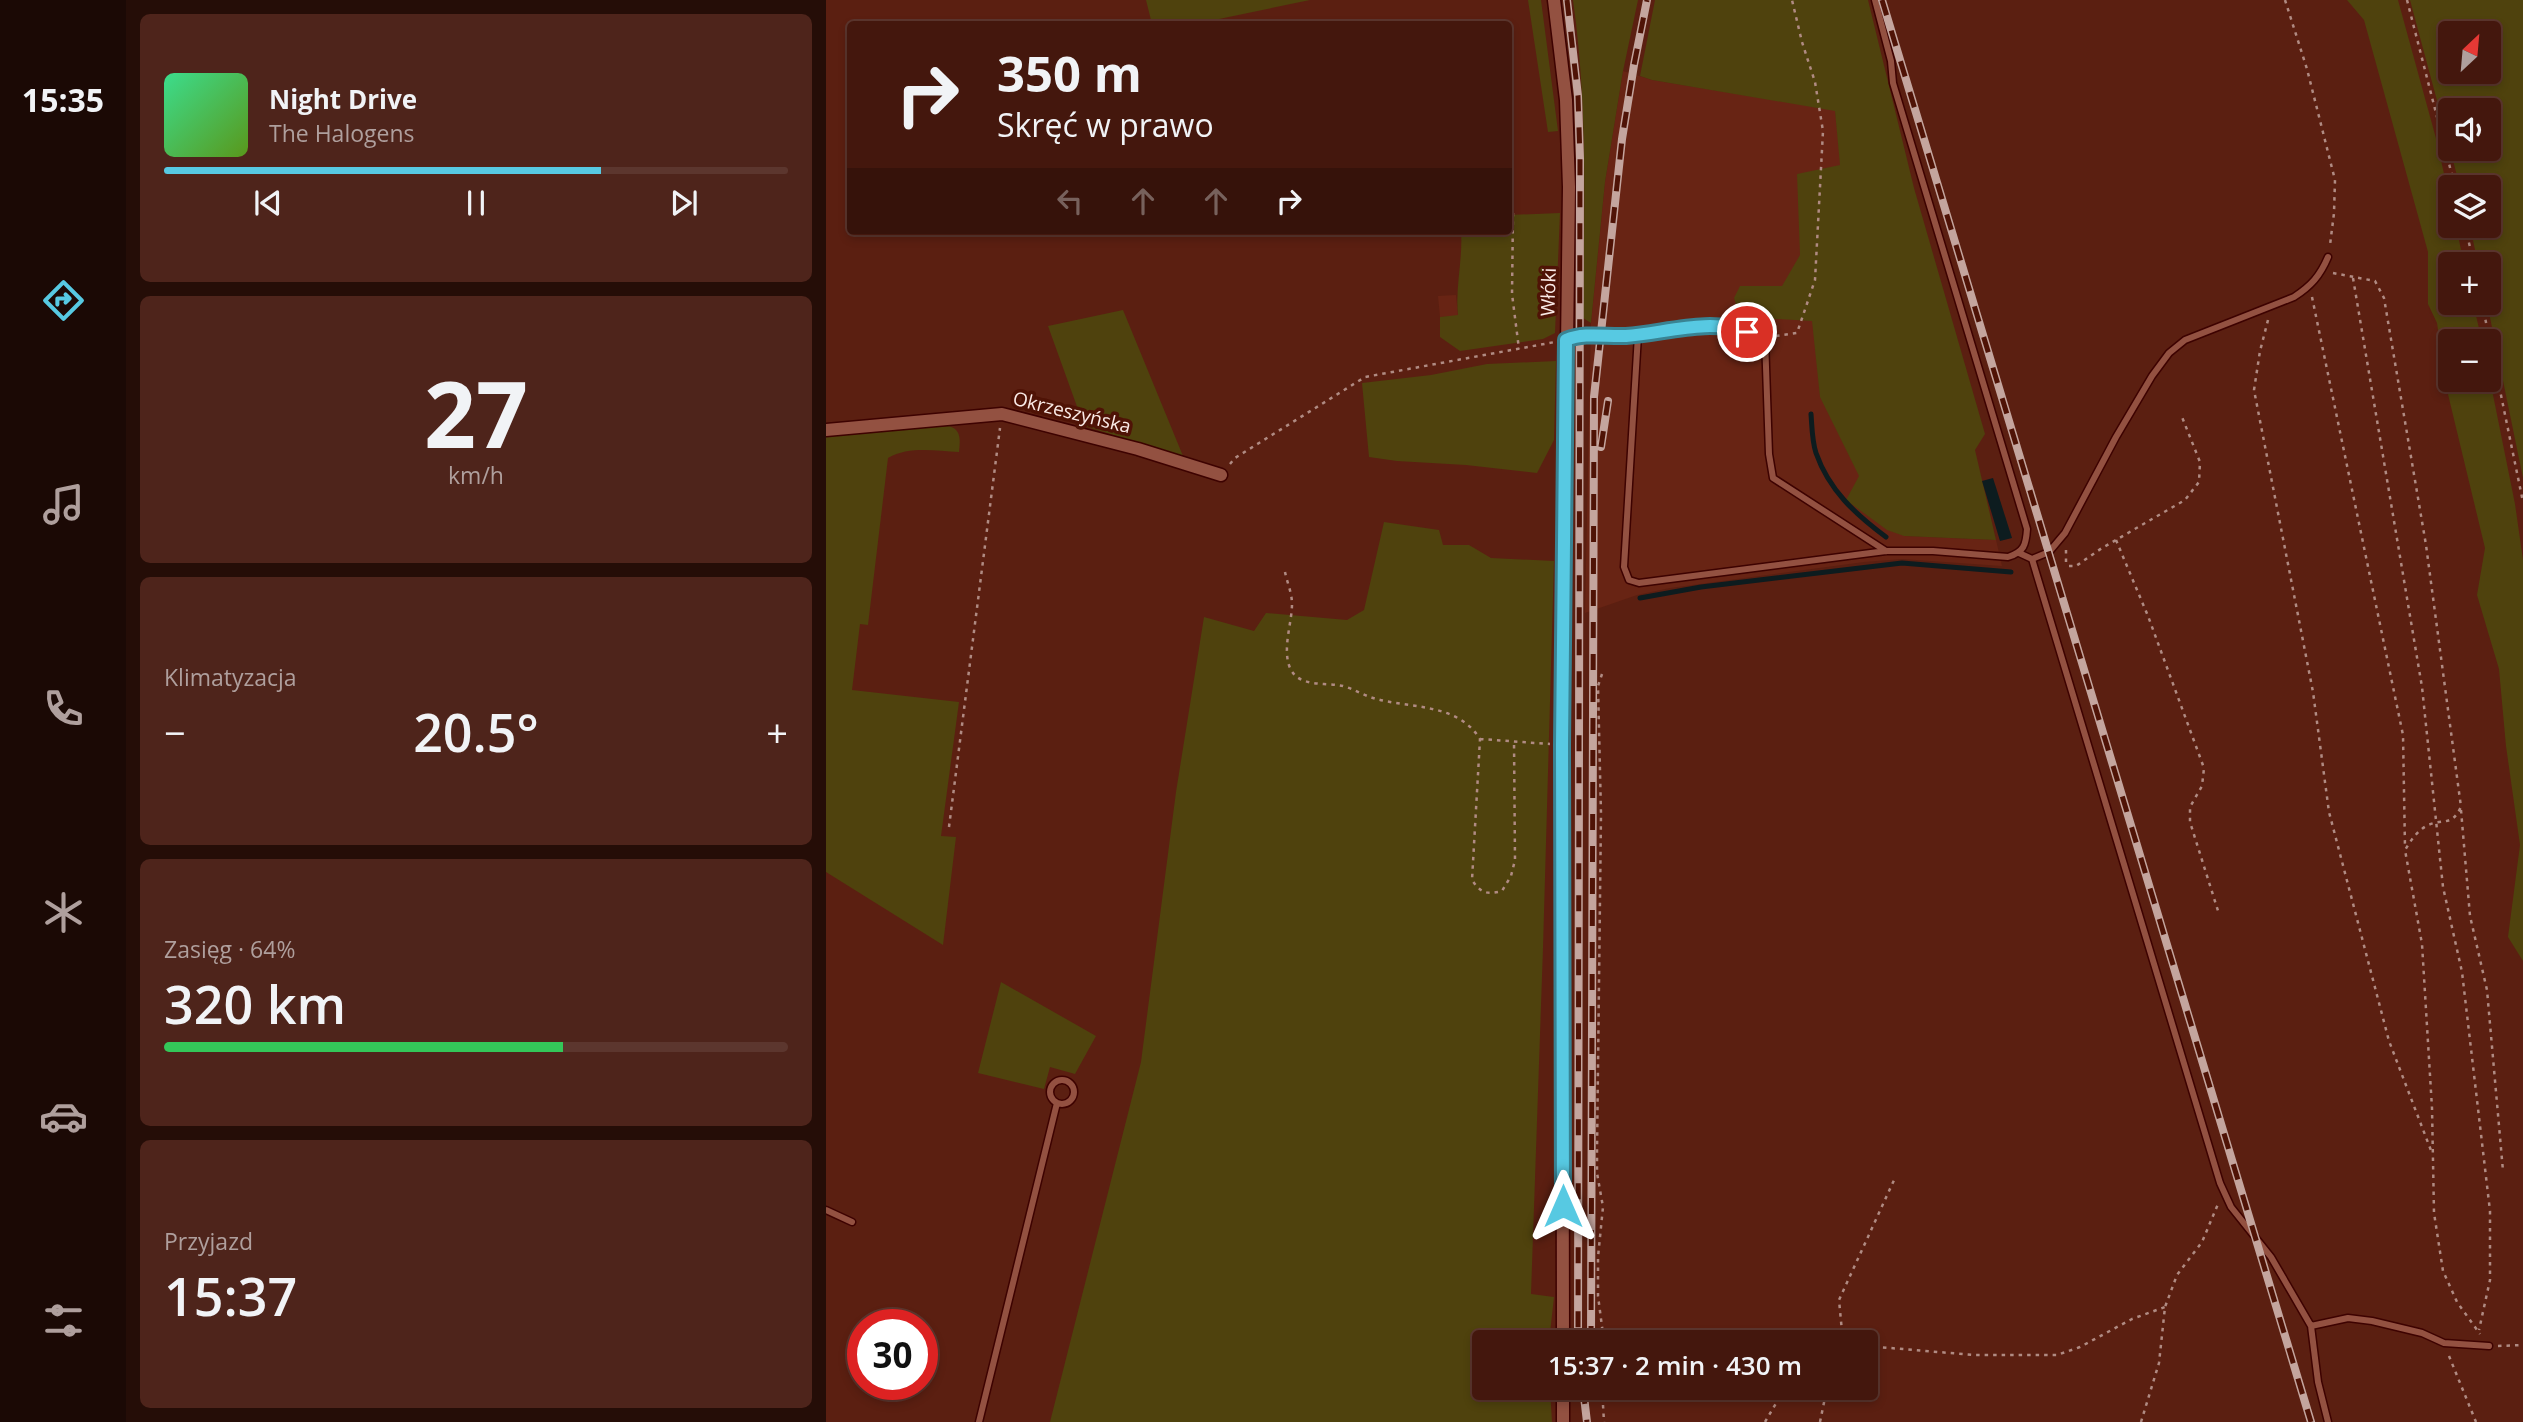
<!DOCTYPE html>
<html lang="pl">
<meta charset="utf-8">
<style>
:root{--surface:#44170d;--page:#4e241b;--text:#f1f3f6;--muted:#af9f9d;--line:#5c362e;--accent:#57c9e2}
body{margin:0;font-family:"Open Sans",sans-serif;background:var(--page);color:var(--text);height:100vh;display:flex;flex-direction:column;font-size:26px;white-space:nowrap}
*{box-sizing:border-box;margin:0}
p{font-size:23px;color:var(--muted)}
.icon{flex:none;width:38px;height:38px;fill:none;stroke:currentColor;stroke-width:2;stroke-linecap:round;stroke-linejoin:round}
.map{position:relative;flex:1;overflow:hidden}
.drawer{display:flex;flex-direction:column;gap:14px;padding:14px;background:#250d07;width:700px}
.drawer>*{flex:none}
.guide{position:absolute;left:21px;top:21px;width:665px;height:214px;border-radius:7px;box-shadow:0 4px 10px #0003,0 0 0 2px var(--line);background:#44170d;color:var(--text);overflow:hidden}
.needle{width:46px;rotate:26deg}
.fabs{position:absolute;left:1612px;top:21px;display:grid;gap:14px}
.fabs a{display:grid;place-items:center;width:63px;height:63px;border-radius:7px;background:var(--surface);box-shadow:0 4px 10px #0003,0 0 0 2px var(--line);font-size:35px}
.speed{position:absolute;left:21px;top:1309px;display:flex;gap:14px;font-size:35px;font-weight:700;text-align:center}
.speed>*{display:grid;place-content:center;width:91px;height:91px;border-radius:50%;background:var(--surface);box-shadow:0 4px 10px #0003,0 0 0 2px var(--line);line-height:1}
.speed .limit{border:10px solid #d22;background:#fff;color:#111}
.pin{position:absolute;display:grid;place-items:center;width:60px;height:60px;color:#fff;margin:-30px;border:4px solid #fff;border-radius:50%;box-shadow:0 2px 7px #0007}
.me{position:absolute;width:77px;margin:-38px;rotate:0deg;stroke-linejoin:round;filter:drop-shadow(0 0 5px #0008)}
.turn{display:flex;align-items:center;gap:24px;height:147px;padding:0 35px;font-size:32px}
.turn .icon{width:91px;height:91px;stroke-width:2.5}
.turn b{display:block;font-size:49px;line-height:60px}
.lanes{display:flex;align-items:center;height:66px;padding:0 35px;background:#0003;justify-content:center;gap:35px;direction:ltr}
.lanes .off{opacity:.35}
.big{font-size:52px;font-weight:600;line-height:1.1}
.drawer .widget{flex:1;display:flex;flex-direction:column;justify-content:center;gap:10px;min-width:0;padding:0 24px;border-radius:10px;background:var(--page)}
.drawer .dial{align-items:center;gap:0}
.dial b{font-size:91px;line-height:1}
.song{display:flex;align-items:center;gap:21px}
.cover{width:84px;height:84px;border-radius:10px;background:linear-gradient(135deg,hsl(150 70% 55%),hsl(90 70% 35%))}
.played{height:7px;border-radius:4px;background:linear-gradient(90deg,var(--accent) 70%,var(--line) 70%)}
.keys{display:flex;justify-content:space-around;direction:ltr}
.heat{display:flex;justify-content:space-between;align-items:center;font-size:38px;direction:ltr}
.charge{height:10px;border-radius:5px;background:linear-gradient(90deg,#34c759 64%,var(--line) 0)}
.trip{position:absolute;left:646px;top:1330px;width:406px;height:70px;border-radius:7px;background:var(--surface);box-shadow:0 4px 10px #0003,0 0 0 2px var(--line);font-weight:600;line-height:70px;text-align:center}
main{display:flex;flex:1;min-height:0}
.tabs{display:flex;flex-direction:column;width:126px;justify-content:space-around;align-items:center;background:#1b0905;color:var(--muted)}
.tabs .icon{width:49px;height:49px}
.tabs .on{color:var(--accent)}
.tabs b{font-size:32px;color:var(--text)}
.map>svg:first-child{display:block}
</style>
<main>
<nav class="tabs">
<b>15:35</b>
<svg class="icon on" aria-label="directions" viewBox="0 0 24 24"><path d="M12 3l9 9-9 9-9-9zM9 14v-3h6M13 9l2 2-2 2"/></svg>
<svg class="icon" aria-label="music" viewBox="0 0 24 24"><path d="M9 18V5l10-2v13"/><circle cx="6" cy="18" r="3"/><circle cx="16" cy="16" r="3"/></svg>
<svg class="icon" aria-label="phone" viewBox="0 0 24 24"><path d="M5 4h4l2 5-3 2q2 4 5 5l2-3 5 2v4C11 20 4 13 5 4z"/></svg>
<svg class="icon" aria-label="climate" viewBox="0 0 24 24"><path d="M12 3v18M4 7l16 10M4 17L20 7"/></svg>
<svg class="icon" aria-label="car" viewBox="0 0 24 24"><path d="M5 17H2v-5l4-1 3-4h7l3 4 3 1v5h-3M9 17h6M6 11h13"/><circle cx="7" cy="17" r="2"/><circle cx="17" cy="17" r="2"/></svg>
<svg class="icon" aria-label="filters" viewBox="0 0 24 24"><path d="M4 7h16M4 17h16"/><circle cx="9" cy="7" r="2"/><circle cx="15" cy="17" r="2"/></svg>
</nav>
<section class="drawer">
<div class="widget">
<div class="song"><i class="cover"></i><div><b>Night Drive</b><p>The Halogens</p></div></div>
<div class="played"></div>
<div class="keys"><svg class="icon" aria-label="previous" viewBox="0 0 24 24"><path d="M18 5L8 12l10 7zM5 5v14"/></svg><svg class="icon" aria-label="pause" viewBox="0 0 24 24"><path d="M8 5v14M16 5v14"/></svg><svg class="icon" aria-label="next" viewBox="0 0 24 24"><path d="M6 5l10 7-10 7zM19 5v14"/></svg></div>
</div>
<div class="widget dial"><b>27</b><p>km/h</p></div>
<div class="widget"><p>Klimatyzacja</p>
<div class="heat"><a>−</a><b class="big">20.5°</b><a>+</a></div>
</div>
<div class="widget"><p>Zasięg · 64%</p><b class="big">320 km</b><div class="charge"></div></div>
<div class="widget"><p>Przyjazd</p><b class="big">15:37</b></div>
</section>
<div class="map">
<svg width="1697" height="1422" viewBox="0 0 1697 1422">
<rect width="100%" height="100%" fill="#5b1f11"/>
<path fill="#682414" d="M797,71L826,80L1009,110L1040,395L1079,536L1170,540L1176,566L1076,559L1038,562L844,588L811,595L759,613L765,323L779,182Z
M630,295L632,316L614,317L612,296Z"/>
<path fill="#4f420d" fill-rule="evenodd" d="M320,0H484L369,24H326Z
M702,0H715L732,131L722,132Z
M747,0H812L797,71L779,182L765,323L757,318C758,211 762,105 747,0Z
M829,0H1042L1088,188L1159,434L1149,450L1170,540L1078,536L1061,530L1020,500L1033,476L994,397L986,321L914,317L908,298L914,286H956L974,255L971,174L1014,165L1009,111L826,80L814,76Z
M1521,0H1572L1611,142L1624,201V226H1630L1638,264H1624V303H1647L1656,341H1624V380H1662L1663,375L1689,504L1697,560V961L1682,937L1694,845L1680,746L1673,669L1651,595L1659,548L1620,386L1611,323L1602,304V252L1538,20Z
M1584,0H1697V478L1661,303L1662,264H1652L1644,226H1662V187H1634L1624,149H1662V110H1624V149ZM1624,33H1662V72H1624Z
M734,213L729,333L717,339L634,351L614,337V317L632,315C629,287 637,260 635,231H682L683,215Z
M297,310L357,456L258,426L222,326Z
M730,361L728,440L711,473L640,465L571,461L543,457L536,383L605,375L661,364Z
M123,426C136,430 134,441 133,452C109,451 83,446 62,458L42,625L34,624L26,690L133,702L115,836L130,837L117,945L0,872V435Z
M558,522L613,530L617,545H643L665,558L728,561L717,948L705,1294L728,1297L723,1342H658V1388H724L726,1422H224L315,1062L350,792L378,617L428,631L440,613L521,620L538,610Z
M175,982L270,1036L249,1074L224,1067L218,1089L152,1073Z"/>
<path fill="#0d1c1f" d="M1167,478L1186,538L1174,541L1156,481Z"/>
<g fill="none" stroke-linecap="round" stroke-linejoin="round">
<path stroke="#0d1c1f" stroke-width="5" d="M985,414C986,427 986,441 990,453C1003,490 1029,514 1060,537
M814,598L875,587L1076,563L1185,572"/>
<g stroke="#3d0200" stroke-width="9">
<path id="service" d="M812,335L798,567L803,580L813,583L1060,551H1107L1182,557C1198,552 1200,545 1201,529L1067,83L1065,61L1049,0
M740,340C761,331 787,337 810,335C839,332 873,322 902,326C914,327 927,334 939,338L943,454L947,478L1060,551
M1193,553L1206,559L1223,552L1239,533L1290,437L1326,376L1343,353L1359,340L1468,297C1485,286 1494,276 1502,257
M1206,559L1394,1183L1405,1207L1445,1257L1485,1326L1492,1382L1502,1422
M224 1092a12 12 0 1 1 24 0a12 12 0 1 1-24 0Z
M0,1210L26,1222
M1485,1326L1522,1318L1546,1321L1596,1333L1618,1343L1663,1346
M153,1422L231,1103"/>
</g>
<g stroke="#3d0200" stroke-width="15">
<path id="minor" d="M728,0L740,100L743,187L736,745L737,1342
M0,430L176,414L312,449L395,475
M737,1388V1422"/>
</g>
<path stroke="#b08b83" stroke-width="2.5" stroke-dasharray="3.5 5" stroke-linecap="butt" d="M1459,0L1481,69L1509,180L1508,213L1504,245
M1581,0L1629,187
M687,213L686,294L693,349
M1639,226L1648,264
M1507,273L1549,281L1558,298L1600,545L1635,807C1625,827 1619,818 1602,825C1592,830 1585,840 1579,850L1596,944L1606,1108L1608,1213L1617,1271L1631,1302L1654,1334
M1527,278L1596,687L1617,887L1636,972L1664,1211V1280L1653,1330
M1486,297L1577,735L1579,848
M1656,303L1697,502
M1442,320L1434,351L1428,390L1487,692L1503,812L1563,1041L1606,1153
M950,336L971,333L989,280L997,131L989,82L976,42L966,0
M404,464L409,458L539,377L729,342
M1290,540L1322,616L1378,768L1376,786L1364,807V822L1393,914
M1240,550V562L1243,566H1250L1276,548L1359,500L1373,482L1374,462L1356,417
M459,572C461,582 466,593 466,604C466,623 456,649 464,668C473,688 499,682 517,686C528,689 537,695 547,698C583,709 631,702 654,739L646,880C655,893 660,895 676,891L685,876L689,860L688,741
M776,674L772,686L775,814L771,1152V1173L777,1207L772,1257V1296L778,1342
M654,739L724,744
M1635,810L1644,916L1661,990L1677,1171
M123,827L174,428
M1017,1342L1013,1300L1069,1178
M1040,1346L1148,1355H1231L1254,1347L1306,1319L1339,1307
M1672,1346L1697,1345
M1623,1356L1650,1422
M776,1388L778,1422
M939,1422L959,1388
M994,1422L1001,1388
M1315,1422L1333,1363L1339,1307L1351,1275L1376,1242L1392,1204"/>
<use href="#service" stroke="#935141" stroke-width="6"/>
<use href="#minor" stroke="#935141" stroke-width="12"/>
<g stroke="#c4a59e" stroke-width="8">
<path id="rail" d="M741,0L752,96L754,159L752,1342
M1056,0L1485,1422
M775,447L782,401
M765,1342L768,397L796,139L808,65L821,0
M757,1388L761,1422"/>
</g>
<use href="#rail" stroke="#4f1306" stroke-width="5" stroke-dasharray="16" stroke-linecap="butt"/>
</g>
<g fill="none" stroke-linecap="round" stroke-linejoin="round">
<g stroke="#398393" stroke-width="18">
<path id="route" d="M737,1206L736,745L740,340C759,332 780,337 800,336C840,333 882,318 921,332"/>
</g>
<use href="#route" stroke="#57c9e2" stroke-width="12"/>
</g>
<g text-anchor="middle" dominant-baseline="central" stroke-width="7" stroke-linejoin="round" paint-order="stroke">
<g font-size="19" fill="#faeae6" stroke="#4f1306">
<text transform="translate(722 292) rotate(-88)">Włóki</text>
<text transform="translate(246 412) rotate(14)">Okrzeszyńska</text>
</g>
</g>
</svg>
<div class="fabs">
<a><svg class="needle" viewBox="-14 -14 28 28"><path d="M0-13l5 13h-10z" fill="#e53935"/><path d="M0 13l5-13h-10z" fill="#af9f9d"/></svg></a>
<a><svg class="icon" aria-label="sound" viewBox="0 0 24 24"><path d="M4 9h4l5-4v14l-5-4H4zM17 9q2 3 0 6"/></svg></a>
<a><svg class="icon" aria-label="layers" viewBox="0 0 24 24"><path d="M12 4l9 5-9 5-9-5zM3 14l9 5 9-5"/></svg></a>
<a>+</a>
<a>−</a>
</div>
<div class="speed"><div class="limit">30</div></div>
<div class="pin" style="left:921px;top:332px;background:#d93025"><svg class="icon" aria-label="arrive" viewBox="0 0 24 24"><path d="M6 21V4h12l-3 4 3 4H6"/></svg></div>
<svg class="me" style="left:737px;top:1206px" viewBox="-20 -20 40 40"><path d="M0-17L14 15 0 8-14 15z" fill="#57c9e2" stroke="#fff" stroke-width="4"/></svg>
<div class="trip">15:37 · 2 min · 430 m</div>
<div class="guide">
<div class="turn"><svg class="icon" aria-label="right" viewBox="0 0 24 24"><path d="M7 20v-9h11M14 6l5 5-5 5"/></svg><div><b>350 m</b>Skręć w prawo</div></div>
<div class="lanes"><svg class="icon off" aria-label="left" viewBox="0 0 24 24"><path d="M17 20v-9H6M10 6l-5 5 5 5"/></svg><svg class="icon off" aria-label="ahead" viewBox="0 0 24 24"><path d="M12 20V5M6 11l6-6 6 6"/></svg><svg class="icon off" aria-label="ahead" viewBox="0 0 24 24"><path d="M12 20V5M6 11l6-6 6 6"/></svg><svg class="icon" aria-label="right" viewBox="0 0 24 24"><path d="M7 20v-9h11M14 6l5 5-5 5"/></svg></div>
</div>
</div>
</main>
